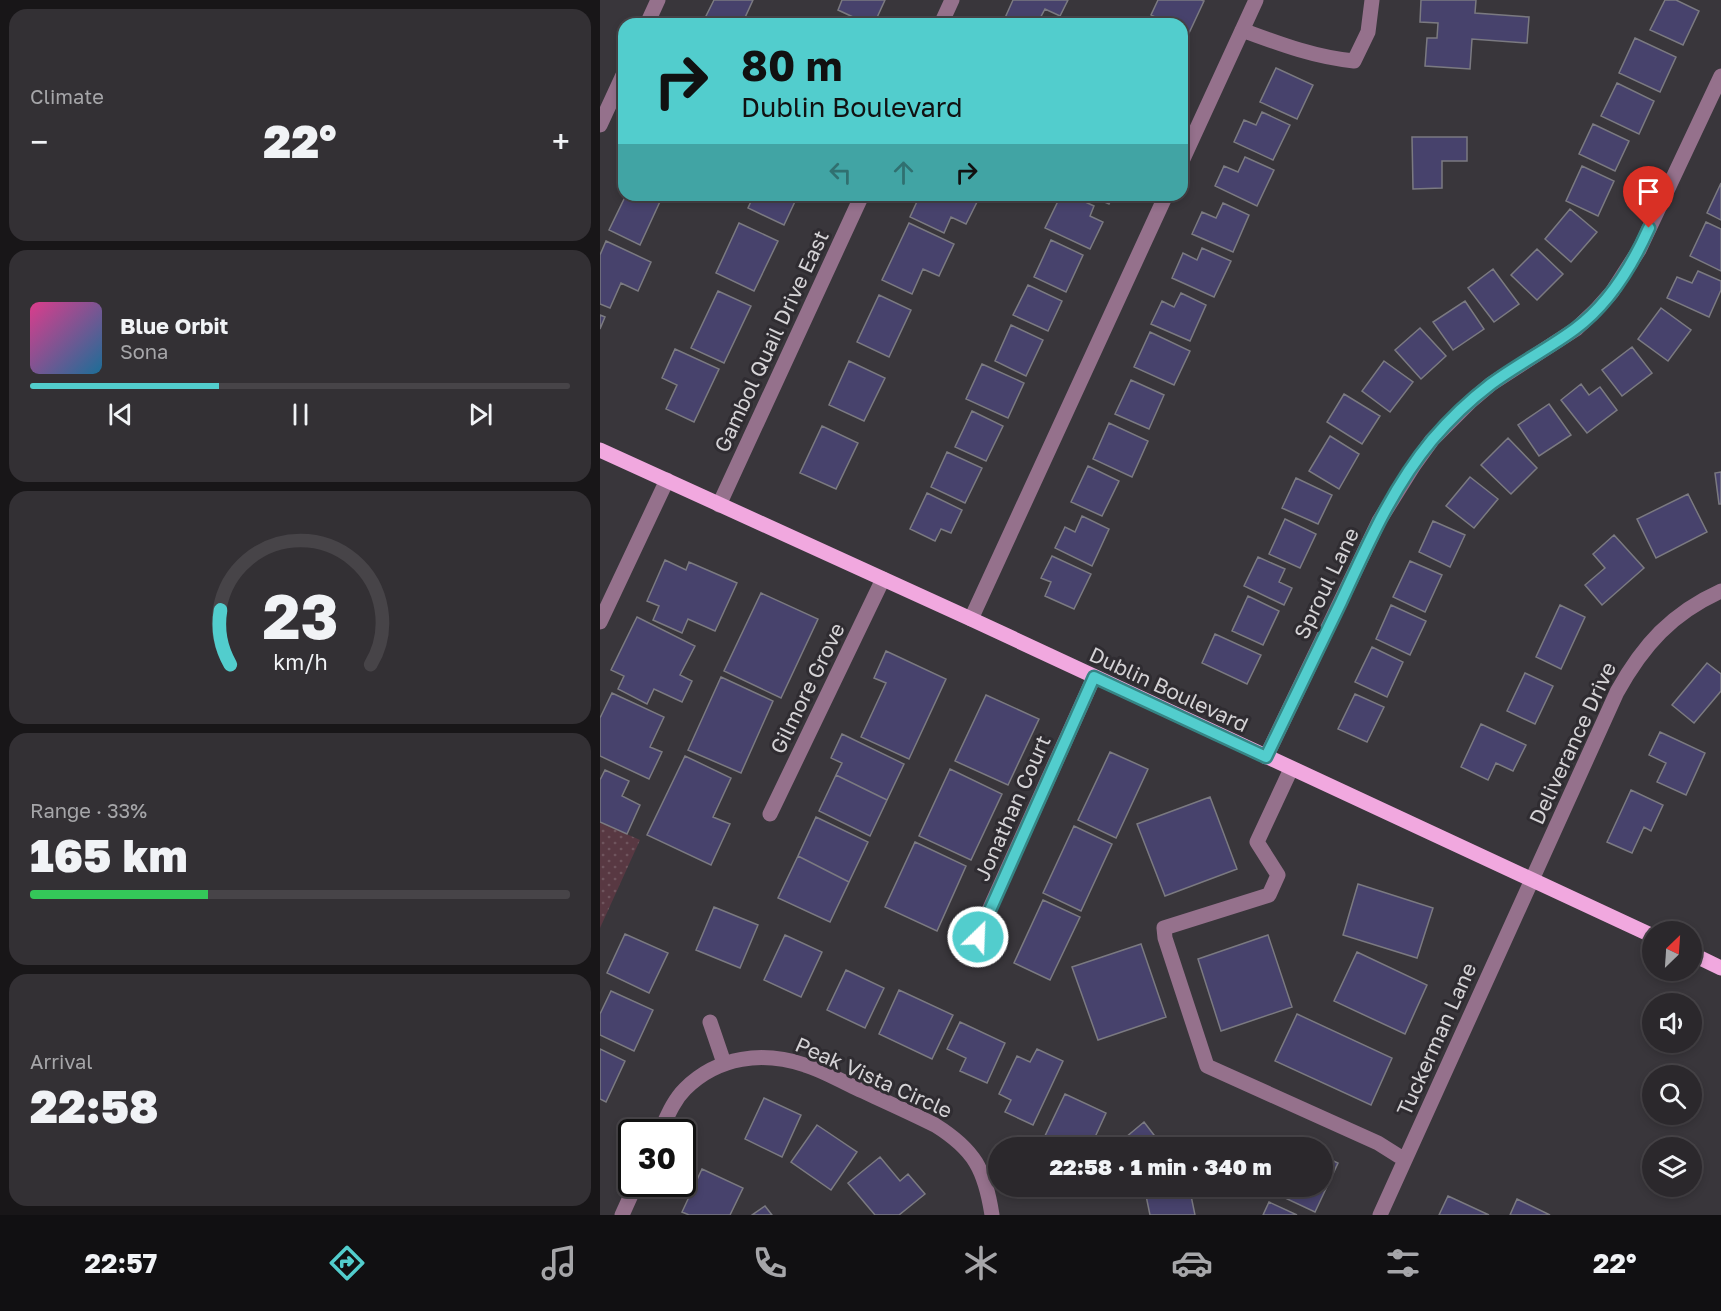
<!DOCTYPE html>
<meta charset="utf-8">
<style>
:root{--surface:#2b282c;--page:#333034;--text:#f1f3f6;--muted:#a6a6a9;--line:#474448;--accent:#52cdcd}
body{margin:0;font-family:"Golos Text",sans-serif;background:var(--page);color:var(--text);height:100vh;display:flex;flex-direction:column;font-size:22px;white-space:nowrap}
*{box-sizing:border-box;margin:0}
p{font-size:20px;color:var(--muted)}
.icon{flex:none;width:33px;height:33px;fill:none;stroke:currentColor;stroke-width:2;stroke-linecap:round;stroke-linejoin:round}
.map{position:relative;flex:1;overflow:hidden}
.sheet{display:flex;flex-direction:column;gap:9px;padding:9px;background:#181618;width:600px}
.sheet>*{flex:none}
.banner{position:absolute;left:18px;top:18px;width:570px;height:183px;border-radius:18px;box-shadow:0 3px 9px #0003,0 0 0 2px var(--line);background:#52cdcd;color:#111;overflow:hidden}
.needle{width:39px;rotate:25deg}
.buttons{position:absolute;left:1042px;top:921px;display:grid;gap:12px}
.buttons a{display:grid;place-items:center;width:60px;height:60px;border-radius:50%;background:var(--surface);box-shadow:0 3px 9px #0003,0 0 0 2px var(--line);font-size:30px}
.speed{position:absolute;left:18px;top:1119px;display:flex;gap:12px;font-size:30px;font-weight:700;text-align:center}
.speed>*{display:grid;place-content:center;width:78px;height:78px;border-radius:50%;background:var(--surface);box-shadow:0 3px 9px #0003,0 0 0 2px var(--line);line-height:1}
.speed .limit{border:3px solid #111;border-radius:9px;background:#fff;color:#111}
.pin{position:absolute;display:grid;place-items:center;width:51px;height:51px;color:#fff;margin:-62px -26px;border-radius:50% 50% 50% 0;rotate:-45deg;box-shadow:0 0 6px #0007}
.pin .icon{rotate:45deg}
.me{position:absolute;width:66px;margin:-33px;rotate:24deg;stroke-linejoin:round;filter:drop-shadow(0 0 4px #0008)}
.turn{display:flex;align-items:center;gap:21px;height:126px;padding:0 24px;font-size:27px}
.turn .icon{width:78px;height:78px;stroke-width:2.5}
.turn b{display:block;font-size:42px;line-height:51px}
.lanes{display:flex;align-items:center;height:57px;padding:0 24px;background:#0003;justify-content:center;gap:30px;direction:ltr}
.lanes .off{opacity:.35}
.big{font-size:45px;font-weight:800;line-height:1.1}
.sheet .card{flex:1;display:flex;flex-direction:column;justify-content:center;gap:9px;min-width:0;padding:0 21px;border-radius:18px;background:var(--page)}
.sheet .dial{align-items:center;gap:0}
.dial svg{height:156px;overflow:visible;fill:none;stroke:var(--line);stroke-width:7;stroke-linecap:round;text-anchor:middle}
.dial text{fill:var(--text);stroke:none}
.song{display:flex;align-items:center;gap:18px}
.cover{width:72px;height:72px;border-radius:9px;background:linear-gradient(135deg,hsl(330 70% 55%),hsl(200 70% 35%))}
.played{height:6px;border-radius:3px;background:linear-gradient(90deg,var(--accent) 35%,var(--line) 35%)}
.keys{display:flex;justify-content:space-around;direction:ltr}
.heat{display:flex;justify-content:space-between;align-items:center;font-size:33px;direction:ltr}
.charge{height:9px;border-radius:4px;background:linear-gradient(90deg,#34c759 33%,var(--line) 0)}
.trip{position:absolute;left:388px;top:1137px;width:345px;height:60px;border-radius:30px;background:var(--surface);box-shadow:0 3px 9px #0003,0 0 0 2px var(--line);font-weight:800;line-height:60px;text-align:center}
.tabs{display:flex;height:96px;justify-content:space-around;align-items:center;background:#111012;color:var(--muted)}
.tabs .icon{width:42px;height:42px}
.tabs .current{color:var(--accent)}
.tabs b{font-size:27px;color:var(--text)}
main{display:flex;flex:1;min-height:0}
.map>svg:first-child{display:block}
</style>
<main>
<section class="sheet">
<div class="card"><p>Climate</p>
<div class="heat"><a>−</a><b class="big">22°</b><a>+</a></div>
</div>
<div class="card">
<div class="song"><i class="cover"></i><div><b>Blue Orbit</b><p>Sona</p></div></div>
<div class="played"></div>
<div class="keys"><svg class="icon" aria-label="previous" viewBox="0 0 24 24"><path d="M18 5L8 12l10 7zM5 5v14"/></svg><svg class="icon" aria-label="pause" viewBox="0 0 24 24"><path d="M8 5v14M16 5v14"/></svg><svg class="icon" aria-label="next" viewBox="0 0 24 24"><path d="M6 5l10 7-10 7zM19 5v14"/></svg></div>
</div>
<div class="card dial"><svg viewBox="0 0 100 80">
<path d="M14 69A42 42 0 1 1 86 69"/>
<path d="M14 69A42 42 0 0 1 9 41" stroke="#52cdcd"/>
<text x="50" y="56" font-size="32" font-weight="700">23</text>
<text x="50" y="72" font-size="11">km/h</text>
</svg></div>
<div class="card"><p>Range · 33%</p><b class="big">165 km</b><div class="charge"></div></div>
<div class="card"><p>Arrival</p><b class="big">22:58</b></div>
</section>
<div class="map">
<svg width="1121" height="1215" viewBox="0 0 1121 1215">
<defs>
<pattern id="park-dots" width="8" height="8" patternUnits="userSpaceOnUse" patternTransform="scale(1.5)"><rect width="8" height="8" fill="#583842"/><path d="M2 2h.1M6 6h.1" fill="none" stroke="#6f545d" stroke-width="1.8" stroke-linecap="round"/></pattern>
</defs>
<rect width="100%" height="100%" fill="#39363b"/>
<path fill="url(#park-dots)" d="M0,822L40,840L0,928Z"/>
<path fill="#47426c" stroke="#7b7a81" stroke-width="1.5" d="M114,0H153L142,24H102Z
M242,0H285L274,24H268L238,10Z
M413,0H468L460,16L445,9L437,24H413L404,20Z
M558,0H601L604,1L589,33L582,30V24H569L551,15Z
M821,0H876L875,13L929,17L927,43L872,39L870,69L825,66L827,38H837L838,23L820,22Z
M1065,0H1076L1099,11L1083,45L1050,30Z
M1035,38L1076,57L1060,92L1019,73Z
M676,68L713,85L697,119L660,102Z
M1017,83L1054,101L1039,134L1001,116Z
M662,112L690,125L673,160L634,142L644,120L656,125Z
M993,124L1029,141L1015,171L979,154Z
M812,137H867V161H842V188L813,189Z
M645,157L674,170L657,206L615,186L624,166L638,172Z
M982,166L1014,181L998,216L966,201Z
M1121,183V220L1107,213Z
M26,195H63L40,245L9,230Z
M154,195H198L184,225L148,208Z
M320,195H368L378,200L366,224L351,217L344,233L310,217Z
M461,195H470L494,206L490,216L503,222L490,249L445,228Z
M489,195H513L509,204Z
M623,203L649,215L633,252L592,234L602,212L616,218Z
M970,209L997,232L971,262L945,239Z
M1106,222L1121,229V271L1090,256Z
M139,223L178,241L154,291L116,273Z
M309,223L354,244L339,276L323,269L312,294L282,280Z
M451,240L483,255L466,292L434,277Z
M6,241L51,262L38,291L21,283L10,308L0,304V255Z
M602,248L631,261L614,297L572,278L583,253L597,260Z
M937,249L963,274L937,300L911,275Z
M893,269L919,304L894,322L868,288Z
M1098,271L1121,281V290L1109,317L1067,298L1077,277L1092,283Z
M428,285L462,301L448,331L413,315Z
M118,291L151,306L124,363L91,348Z
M581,293L606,305L590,341L551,324L562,301L574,307Z
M279,295L311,310L289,357L257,342Z
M865,301L884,329L853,350L833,322Z
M1061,308L1091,330L1068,361L1038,339Z
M0,315L5,317L0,329Z
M411,325L443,340L426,376L395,361Z
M820,328L846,356L821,379L795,350Z
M550,332L590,351L574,385L534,367Z
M1032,347L1052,373L1022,396L1002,370Z
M75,349L119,369L94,422L66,409L77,385L62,378Z
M249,361L285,378L264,421L229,405Z
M784,361L813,382L790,412L762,391Z
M382,364L424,383L408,418L366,399Z
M531,380L564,395L549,429L515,414Z
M981,384L989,395L1000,387L1017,410L987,433L961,400Z
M744,394L780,416L762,444L727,422Z
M949,404L971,435L939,456L918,425Z
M372,411L403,426L386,461L355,447Z
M509,423L548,441L532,477L493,459Z
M222,426L258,443L236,489L200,473Z
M730,436L759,454L739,489L709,471Z
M908,438L937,468L911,494L881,465Z
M347,452L382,468L365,503L331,487Z
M488,466L519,481L502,516L471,502Z
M1121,472V504H1119L1115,473Z
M870,477L898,499L874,528L846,506Z
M696,478L732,495L718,524L682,508Z
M327,493L362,510L351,533L341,529L335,541L310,529Z
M1088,494L1107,532L1056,558L1037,519Z
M482,516L509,529L492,566L455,548L465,527L475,532Z
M685,519L716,534L700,568L669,554Z
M833,521L865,535L850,567L819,552Z
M1014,535L1044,568L1002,605L985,585L1005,568L993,554Z
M452,556L491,574L474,609L445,596L451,582L441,578Z
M658,557L685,569L679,582L692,588L684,605L644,586Z
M65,560L86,570L89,562L137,583L115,631L88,619L82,633L53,620L59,606L47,601Z
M810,561L842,575L825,612L793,597Z
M161,593L218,619L181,698L124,671Z
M648,596L679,611L663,645L632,631Z
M791,605L826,621L810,655L776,639Z
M960,605L985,617L961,669L936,657Z
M37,617L95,646L80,675L92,681L82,702L54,689L47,704L18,689L24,676L11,670Z
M615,634L661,655L647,684L602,663Z
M772,647L803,662L787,697L755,682Z
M286,651L346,679L309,759L261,737L286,683L274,678Z
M1107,663L1121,674V691L1094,723L1072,705Z
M925,673L953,686L935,724L907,711Z
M121,677L173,701L141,773L88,750Z
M12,693L64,717L50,747L62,752L49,779L0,756V718Z
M755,694L784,707L767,742L738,729Z
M386,695L439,719L408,785L355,761Z
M881,724L926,745L913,771L896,763L888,780L861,767Z
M1060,732L1105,753L1086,795L1057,782L1066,763L1049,755Z
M242,734L304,764L287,800L236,775L242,763L231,758Z
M510,752L548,769L516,838L478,820Z
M85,756L131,778L113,817L130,824L111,865L47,835Z
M350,769L402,794L371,860L319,836Z
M5,770L29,781L22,796L40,805L27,834L0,822V780Z
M236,775L287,800L270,836L219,811Z
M1031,790L1063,805L1051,831L1044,827L1032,853L1007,842Z
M610,797L637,869L565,896L537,824Z
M216,817L268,842L249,882L198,856Z
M474,826L512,844L481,911L443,893Z
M315,842L366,866L337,931L285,907Z
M198,856L249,882L230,922L178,898Z
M758,884L833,908L817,958L743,935Z
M443,900L480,917L450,980L414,963Z
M114,907L158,925L140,968L96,950Z
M25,934L68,953L49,993L7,973Z
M185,935L222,952L201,997L164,980Z
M668,935L692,1007L621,1031L598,959Z
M541,944L566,1017L498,1040L472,967Z
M757,952L827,985L805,1034L734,1001Z
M246,970L284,988L265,1028L227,1010Z
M299,990L353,1015L332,1059L279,1034Z
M11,991L53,1010L34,1051L0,1035V1014Z
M697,1014L792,1058L771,1105L675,1061Z
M360,1022L405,1043L387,1083L360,1071L366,1058L347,1049Z
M0,1049L25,1061L6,1102L0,1099Z
M437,1049L463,1061L433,1125L405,1112L411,1100L399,1094L417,1056L430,1062Z
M465,1094L506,1113L490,1148H465L444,1138Z
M164,1098L201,1115L182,1157L145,1139Z
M544,1122L564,1148H513Z
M217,1125L257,1152L231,1190L191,1162Z
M691,1141L706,1148H688Z
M723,1156L738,1163L715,1212L668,1190L669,1186H723Z
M280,1157L300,1181L308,1174L325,1194L299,1215H275L248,1183Z
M102,1169L143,1188L130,1215H89L82,1212Z
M544,1186H589L595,1215H550Z
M848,1196L889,1215H839Z
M917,1199L950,1215H910Z
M669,1202L697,1215H663Z
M165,1206L172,1215H152Z"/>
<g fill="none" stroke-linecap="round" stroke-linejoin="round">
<path stroke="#95718c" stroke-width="15" d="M47,24L58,0
M341,24L352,0
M642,30C680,44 714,57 754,61L768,32L772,0
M0,125L24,73
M582,161L656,0
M119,505L262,195
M371,619L566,195
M0,622L67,480
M666,757L779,521L814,465L832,440L871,401L891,384L976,329L996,310L1012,292L1039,250L1121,76
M691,769L657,842L678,875L669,895L564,928L565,938L607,1066L778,1143L805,1160
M170,814L283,579
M368,957L494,677
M110,1022L124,1063
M60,1132C67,1117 73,1101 85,1089C118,1056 163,1051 205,1065C222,1070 239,1080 256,1088C282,1100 309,1112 335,1125C375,1150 385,1170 392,1215
M22,1215L36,1184
M780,1215L1017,692C1043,645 1072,613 1121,591"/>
<path stroke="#f1a8df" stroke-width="15" d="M0,450L371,619L1053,936
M1092,954L1121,968"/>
</g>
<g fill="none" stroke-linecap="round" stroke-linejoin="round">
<g stroke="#358585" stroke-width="15">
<path id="route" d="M378,937L494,677L666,757C691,705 716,653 741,602C767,546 792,488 832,440C849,420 870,400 891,384C918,364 948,349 975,329C1009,304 1032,266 1049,228"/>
</g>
<use href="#route" stroke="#52cdcd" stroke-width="10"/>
</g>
<g text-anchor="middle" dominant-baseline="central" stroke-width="6" stroke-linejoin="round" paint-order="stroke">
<g font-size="21" fill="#d5d3d6" stroke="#2f2c31">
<text transform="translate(171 341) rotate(-65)">Gambol Quail Drive East</text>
<text transform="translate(726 583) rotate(-64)">Sproul Lane</text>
<text transform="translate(207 688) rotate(-64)">Gilmore Grove</text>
<text transform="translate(569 689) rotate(25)">Dublin Boulevard</text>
<text transform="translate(972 743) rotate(-65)">Deliverance Drive</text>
<text transform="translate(412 808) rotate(-66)">Jonathan Court</text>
<text transform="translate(836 1039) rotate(-66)">Tuckerman Lane</text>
<text transform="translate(274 1077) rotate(24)">Peak Vista Circle</text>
</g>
</g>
</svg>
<div class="buttons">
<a><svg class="needle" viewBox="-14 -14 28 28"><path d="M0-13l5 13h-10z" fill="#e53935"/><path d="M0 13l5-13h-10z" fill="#a6a6a9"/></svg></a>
<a><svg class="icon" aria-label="sound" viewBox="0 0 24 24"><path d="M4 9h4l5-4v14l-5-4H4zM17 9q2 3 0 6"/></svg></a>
<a><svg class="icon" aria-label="search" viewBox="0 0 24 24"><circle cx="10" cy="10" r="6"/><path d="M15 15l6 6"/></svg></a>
<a><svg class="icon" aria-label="layers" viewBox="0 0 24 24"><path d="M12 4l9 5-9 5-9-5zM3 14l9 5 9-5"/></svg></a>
</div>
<div class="speed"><div class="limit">30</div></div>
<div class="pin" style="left:1049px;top:228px;background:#d93025"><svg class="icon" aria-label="arrive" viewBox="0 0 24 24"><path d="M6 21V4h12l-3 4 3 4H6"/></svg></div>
<svg class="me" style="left:378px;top:937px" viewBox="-20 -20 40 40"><circle r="17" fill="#52cdcd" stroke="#fff" stroke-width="3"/><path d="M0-11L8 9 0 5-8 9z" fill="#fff"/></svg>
<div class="trip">22:58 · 1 min · 340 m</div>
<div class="banner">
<div class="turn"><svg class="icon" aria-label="right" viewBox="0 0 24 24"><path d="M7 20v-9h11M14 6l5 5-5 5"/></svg><div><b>80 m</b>Dublin Boulevard</div></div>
<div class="lanes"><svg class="icon off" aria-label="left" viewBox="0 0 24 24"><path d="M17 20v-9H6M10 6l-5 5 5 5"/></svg><svg class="icon off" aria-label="ahead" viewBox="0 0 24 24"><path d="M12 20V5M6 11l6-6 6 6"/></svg><svg class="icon" aria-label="right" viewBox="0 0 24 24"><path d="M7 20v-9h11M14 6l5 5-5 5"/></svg></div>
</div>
</div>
</main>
<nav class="tabs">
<b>22:57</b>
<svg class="icon current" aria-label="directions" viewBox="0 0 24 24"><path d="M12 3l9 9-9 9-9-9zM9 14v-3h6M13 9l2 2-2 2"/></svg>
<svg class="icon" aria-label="music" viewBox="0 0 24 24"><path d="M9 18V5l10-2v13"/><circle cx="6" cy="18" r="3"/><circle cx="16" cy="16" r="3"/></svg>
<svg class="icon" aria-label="phone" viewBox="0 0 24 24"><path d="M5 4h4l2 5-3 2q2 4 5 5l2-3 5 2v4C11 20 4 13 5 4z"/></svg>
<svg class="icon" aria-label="climate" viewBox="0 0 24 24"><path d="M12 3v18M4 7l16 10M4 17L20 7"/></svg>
<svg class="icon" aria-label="car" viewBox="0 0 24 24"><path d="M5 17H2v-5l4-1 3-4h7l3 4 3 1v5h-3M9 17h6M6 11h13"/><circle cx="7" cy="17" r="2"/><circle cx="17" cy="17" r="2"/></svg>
<svg class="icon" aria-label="filters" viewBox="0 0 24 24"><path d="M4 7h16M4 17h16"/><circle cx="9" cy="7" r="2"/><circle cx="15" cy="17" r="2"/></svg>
<b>22°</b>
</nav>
